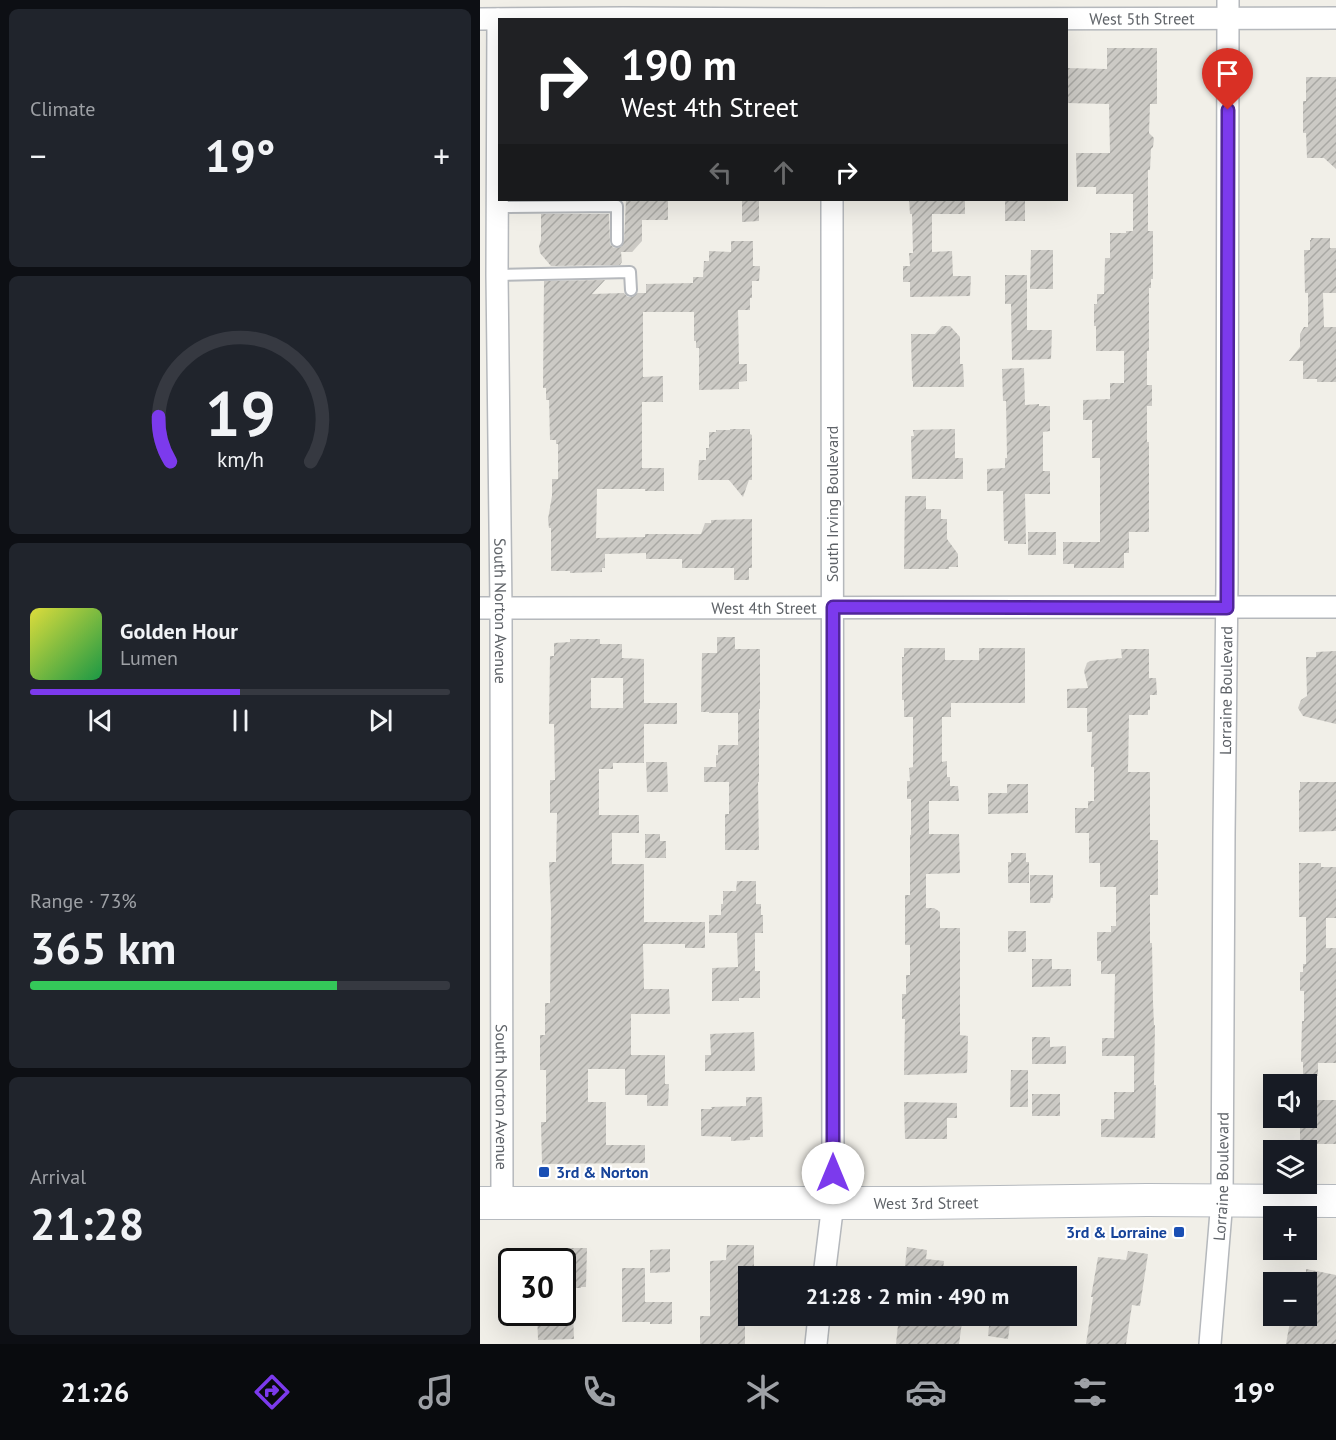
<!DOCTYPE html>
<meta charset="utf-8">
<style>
:root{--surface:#171b24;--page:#20242c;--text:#f1f3f6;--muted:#9ea1a6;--line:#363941;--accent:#7c3aed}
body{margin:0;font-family:"PT Sans",sans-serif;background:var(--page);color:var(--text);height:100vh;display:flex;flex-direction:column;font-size:22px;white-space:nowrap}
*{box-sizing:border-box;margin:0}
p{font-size:20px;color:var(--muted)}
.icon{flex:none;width:33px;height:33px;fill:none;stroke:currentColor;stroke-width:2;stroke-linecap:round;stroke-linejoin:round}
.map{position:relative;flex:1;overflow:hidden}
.drawer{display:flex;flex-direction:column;gap:9px;padding:9px;background:#0d0f14;width:480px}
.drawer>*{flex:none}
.hud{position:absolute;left:18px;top:18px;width:570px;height:183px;border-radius:0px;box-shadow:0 6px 24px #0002;background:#202124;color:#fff;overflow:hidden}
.tools{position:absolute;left:783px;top:1074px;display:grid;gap:12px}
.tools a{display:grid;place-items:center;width:54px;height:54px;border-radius:0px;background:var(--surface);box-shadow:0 6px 24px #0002;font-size:30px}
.speed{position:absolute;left:18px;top:1248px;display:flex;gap:12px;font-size:30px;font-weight:700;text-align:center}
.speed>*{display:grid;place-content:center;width:78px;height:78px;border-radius:50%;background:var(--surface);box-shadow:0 6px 24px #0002;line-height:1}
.speed .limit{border:3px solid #111;border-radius:9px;background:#fff;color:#111}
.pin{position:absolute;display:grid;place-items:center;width:51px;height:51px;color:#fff;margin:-62px -26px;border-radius:50% 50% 50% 0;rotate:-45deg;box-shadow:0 0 6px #0007}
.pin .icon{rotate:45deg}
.me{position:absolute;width:66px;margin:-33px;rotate:0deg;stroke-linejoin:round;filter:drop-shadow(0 0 4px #0008)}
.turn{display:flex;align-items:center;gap:21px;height:126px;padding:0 24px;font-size:27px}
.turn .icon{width:78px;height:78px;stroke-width:2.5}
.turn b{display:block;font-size:42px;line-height:51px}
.lanes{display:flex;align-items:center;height:57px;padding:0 24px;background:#0003;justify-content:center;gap:30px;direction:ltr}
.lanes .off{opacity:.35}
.big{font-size:45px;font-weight:800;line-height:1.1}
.drawer .tile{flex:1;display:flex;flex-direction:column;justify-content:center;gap:9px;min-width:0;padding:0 21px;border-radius:9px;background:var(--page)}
.drawer .dial{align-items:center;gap:0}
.dial svg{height:156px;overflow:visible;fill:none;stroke:var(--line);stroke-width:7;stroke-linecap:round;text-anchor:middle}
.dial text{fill:var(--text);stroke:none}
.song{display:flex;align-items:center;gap:18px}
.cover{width:72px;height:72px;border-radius:9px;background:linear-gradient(135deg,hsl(60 70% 55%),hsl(140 70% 35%))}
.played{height:6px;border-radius:3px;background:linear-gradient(90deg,var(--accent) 50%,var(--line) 50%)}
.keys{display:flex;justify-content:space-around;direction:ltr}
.heat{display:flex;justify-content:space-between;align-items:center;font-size:33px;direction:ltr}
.charge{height:9px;border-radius:4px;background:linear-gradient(90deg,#34c759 73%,var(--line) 0)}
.trip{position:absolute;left:258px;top:1266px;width:339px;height:60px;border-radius:0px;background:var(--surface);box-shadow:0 6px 24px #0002;font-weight:800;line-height:60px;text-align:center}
.menu{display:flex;height:96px;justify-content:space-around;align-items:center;background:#090b0e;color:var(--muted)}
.menu .icon{width:42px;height:42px}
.menu .active{color:var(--accent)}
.menu b{font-size:27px;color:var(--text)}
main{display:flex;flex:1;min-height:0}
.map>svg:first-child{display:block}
</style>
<main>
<section class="drawer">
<div class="tile"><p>Climate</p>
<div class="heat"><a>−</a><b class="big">19°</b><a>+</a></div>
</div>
<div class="tile dial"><svg viewBox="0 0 100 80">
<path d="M14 69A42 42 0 1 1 86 69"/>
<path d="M14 69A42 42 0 0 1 8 46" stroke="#7c3aed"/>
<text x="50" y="56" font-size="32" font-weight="700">19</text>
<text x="50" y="72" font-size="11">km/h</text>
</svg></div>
<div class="tile">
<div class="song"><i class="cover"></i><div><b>Golden Hour</b><p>Lumen</p></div></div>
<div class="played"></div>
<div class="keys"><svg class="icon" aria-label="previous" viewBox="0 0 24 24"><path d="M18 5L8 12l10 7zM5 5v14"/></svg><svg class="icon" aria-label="pause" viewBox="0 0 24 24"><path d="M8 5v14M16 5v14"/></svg><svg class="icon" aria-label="next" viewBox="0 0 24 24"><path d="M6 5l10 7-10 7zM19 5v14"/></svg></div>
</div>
<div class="tile"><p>Range · 73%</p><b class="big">365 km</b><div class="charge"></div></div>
<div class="tile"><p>Arrival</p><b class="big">21:28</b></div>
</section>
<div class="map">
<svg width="856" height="1344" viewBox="0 0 856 1344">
<defs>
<pattern id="building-hatch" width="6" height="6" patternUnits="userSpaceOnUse" patternTransform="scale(1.5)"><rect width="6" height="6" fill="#cccac5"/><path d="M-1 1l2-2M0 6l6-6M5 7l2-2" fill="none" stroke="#a9a8a4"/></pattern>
</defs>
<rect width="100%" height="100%" fill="#f1efe8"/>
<path fill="url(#building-hatch)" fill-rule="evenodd" d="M627,48H677V104H670L669,133L674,138L673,147L671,149L670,170H668V231H673V279H671V288H669V351H667V385H672V406H667V442H669V532H649V553H644V568H594V564H583V542H620V458H612V420H603V400L630,399V383H644V351H616V326H614V304H617V294H624L625,258H630V233H646V231H653V194H616V187H597L596,153H630L629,104L586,103V68L627,69Z
M826,77H856V169L844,158H827L826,133H823V101H826Z
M146,200H188V220H162V241L152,252H141L142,262L140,265L71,266L60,253L59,246L61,240V214H129L130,244L134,248L141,247L144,241Z
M262,200H279V221L262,222Z
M429,200H485V214H452V252L472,251L473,276H491L490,296L430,297V282H423V266H430L429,253H433L432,214H430Z
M525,200H545V221H525Z
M831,238H850V248H856V293H843L844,327H856V382H837V379H823V361H809L820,347V334L824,327H828V293H825L824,250H830V240H831Z
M251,241H273V266H280L279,281H272V298H270V310H258L259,364H267V381L259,382V389L219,390V348H216V341H214V312H163V377L183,376V402H162V468H184V491H165V489H117L116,538L165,537V534H221L225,523H231V520L272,519V568H269V580H254V568H202V559H166V553L125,554V568H122V572L90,573V571H71V528H69L68,519L72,496V479H78V444H76V440H70L69,400H66V388H63L64,281L125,280L112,294L144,293L148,297H152L158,293H166V284L213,283V277H223L224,261H229V251L251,252Z
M551,250H573V289H550Z
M525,275H547V330H572L571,359L532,360L531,304H525Z
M462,326H470L480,337V364H483L484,387H433V381H432L431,334H455Z
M544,368L545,405L559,404V406H570V431L563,432V471H570V494H545L546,544H528V541H524L523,491H507V469L525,468V458H527L526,401H523L522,369Z
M250,429H270V434L272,435V480H269L263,497L249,480H218L219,460H226V448H229V432H236V430H250Z
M475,429V458H483V479H432L431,436H434L433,430Z
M425,496H446V509H461V519H467V539L478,554V567H469V569H424Z
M548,532H576V555H548Z
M237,637H255V649H280V709H279V782H278L279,850H245V814H249V782H224V767H236V755H238V745H258V713H229V712H221L222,653H237Z
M90,639H120V644H142V658L164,659V703H197V724H164V763H133V769H119V815H159V833H132V864H164V922H225V948H205V944H163L164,989H189L190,1014H151V1055H185V1084H189L188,1106H167V1095H145V1069H108V1102H126V1145H165V1163L62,1164L61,1122H66V1070H60V1035H65V1003H70L71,910L69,862H76L77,813H70V780H75L74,724H69L70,656H74V643L90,642ZM111,678H143V708H111Z
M424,648H465V660H499V648H545V703H471V717H462V762L467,761V777H470V786H478L479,801H449V834H479L480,873L446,874V908H454L460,912V928H480V1035L488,1036L487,1073L424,1075L425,1019H422V994H426V975H430V945H425V895H430V835H431V799H427V781H430L429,768L433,767V717H424V700H422V657H424Z
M641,649H669V678H676L677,695H670V710H668V715H649L648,772H670V840H678V895H670V943H672L673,1002L674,1025H675L674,1085H676L675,1138L621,1137V1119H634V1092H654V1056H622V1038H634L635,974H621V961H617V932H631V926H636V887H620V863H609V833H595V808H608V801H614V767H611L612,732H607V708H587V689L608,688L604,671L607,663L610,661L642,658Z
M856,651V724L823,716L818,708L821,700L827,696L826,657H836V652Z
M166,762H187L188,792H167Z
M820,782H856V831L819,832V790H820Z
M527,784H548V813L508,814V793H527Z
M165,834H180V841H186V858H165Z
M531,853H546V862H549V883H528V862H531Z
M819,863H841V867H856V918H846V948H856V1063H838V1076H823V1062H821L822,1021H824V991H820V972H823V964H826V917H819Z
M550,875H573V898H571L570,903H550Z
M257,881H276V904H281V915H283V933H275V971H280V998H259V1001H232V968L258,967L257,933H229V915H241V904H243V891H256Z
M528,931H546V952H528Z
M552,959H572V969H591V986L552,987Z
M274,1032L275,1071H225V1055H231L230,1034Z
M552,1037H570V1047L586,1046V1064H552Z
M531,1070H548V1107H530Z
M552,1094H580V1116H552Z
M266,1097H282L283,1137H270V1140L251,1141V1137L221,1136V1109H232L231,1107L266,1106Z
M826,1100H856V1144H820V1118H826Z
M424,1102L477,1103V1118H467V1139H425Z
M247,1245H274V1276H268V1299H265V1344H220V1316H230V1261L246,1260Z
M427,1247L447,1250L446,1259L464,1261L462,1276H424Z
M85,1248H107L106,1287H101V1288H82V1250L85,1251Z
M190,1249V1272L170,1273V1250Z
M648,1251L668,1254L660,1306L652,1305L646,1344H606L613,1297H611L618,1257L646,1260Z
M142,1268H165V1302H192V1324H170V1322H142Z
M826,1269L856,1275V1344H806L811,1316H826Z
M57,1312H93L94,1339L58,1340Z
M419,1316H443L482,1322L479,1344H416Z
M510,1316L531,1317L528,1339L508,1336Z"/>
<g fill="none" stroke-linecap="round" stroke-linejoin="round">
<g stroke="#b5b8bc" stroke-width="14">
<path id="service" d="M17,207L137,206V241
M17,275L150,272L151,290"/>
</g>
<g stroke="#b5b8bc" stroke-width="24">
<g id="minor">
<path id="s1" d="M0,19L143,18L352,19L856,18"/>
<path id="s2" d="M18,19L17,275L21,608L22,1203"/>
<path id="s3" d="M0,608L856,607"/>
<path d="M344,1276L353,1203L352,200"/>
<path d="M336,1344L339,1316"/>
<path id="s4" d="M730,1344L742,1200L744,834L747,582L748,0"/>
</g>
</g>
<g stroke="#b6babf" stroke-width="34">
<g id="secondary">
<path id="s5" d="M0,1203H440L667,1200L856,1201"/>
</g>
</g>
<use href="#service" stroke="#fff" stroke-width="10"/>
<use href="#minor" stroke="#fff" stroke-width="21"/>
<use href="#secondary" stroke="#fff" stroke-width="32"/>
</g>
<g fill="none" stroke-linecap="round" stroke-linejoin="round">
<g stroke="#51269a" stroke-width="15">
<path id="route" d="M353,1173V607L747,608L748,110"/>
</g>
<use href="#route" stroke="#7c3aed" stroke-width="10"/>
</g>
<g fill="#1a4fb4" stroke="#fff" stroke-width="2">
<rect x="58" y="1166" width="12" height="12" rx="3"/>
<rect x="693" y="1226" width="12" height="12" rx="3"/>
</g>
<g text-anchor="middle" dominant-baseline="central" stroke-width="4.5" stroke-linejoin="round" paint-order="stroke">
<g font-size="16" fill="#5f6368" stroke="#fff">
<text stroke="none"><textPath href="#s1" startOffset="662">West 5th Street</textPath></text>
<text transform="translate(352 504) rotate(-90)">South Irving Boulevard</text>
<text stroke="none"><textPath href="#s3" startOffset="284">West 4th Street</textPath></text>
<text stroke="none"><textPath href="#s2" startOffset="592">South Norton Avenue</textPath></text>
<text stroke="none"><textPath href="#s4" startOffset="654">Lorraine Boulevard</textPath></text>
<text stroke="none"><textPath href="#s2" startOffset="1078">South Norton Avenue</textPath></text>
<text stroke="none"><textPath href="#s4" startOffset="168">Lorraine Boulevard</textPath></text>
<text stroke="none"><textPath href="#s5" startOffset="446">West 3rd Street</textPath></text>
</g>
<g font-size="16" font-weight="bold" fill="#164399" stroke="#fff" text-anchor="start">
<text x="76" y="1172">3rd &amp; Norton</text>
<text x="687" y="1232" text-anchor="end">3rd &amp; Lorraine</text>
</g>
</g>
</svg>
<div class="tools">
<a><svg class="icon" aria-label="sound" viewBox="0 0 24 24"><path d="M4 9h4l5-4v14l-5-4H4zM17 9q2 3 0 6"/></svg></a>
<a><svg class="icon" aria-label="layers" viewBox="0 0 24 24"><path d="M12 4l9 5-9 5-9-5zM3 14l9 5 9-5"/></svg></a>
<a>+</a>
<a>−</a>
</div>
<div class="speed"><div class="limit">30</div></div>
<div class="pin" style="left:748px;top:110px;background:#d93025"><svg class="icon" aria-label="arrive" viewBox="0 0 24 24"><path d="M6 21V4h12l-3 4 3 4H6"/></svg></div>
<svg class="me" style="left:353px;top:1173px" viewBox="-20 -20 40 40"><circle r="19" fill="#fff"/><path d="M0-13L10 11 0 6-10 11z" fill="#7c3aed"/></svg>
<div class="trip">21:28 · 2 min · 490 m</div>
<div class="hud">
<div class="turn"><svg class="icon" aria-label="right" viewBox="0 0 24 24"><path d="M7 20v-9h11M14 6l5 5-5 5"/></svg><div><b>190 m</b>West 4th Street</div></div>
<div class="lanes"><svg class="icon off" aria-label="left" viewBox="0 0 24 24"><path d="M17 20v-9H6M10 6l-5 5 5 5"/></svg><svg class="icon off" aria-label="ahead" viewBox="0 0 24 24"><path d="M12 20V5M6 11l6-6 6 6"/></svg><svg class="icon" aria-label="right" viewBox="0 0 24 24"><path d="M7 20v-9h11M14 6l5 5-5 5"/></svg></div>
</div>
</div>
</main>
<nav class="menu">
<b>21:26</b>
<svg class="icon active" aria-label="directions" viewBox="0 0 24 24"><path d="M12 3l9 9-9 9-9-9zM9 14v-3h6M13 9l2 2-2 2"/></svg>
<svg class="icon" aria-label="music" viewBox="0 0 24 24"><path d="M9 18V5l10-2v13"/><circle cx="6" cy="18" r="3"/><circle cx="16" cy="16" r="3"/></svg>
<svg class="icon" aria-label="phone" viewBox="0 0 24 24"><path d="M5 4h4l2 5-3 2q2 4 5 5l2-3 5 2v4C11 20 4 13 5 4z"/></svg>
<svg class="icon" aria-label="climate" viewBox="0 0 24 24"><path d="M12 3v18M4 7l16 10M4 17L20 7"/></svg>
<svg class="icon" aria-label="car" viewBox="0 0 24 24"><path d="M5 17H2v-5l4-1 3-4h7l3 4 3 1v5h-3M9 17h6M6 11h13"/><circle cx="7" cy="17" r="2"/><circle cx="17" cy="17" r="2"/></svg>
<svg class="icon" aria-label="filters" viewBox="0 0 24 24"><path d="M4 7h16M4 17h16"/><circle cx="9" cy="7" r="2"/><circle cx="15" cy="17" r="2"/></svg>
<b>19°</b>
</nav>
